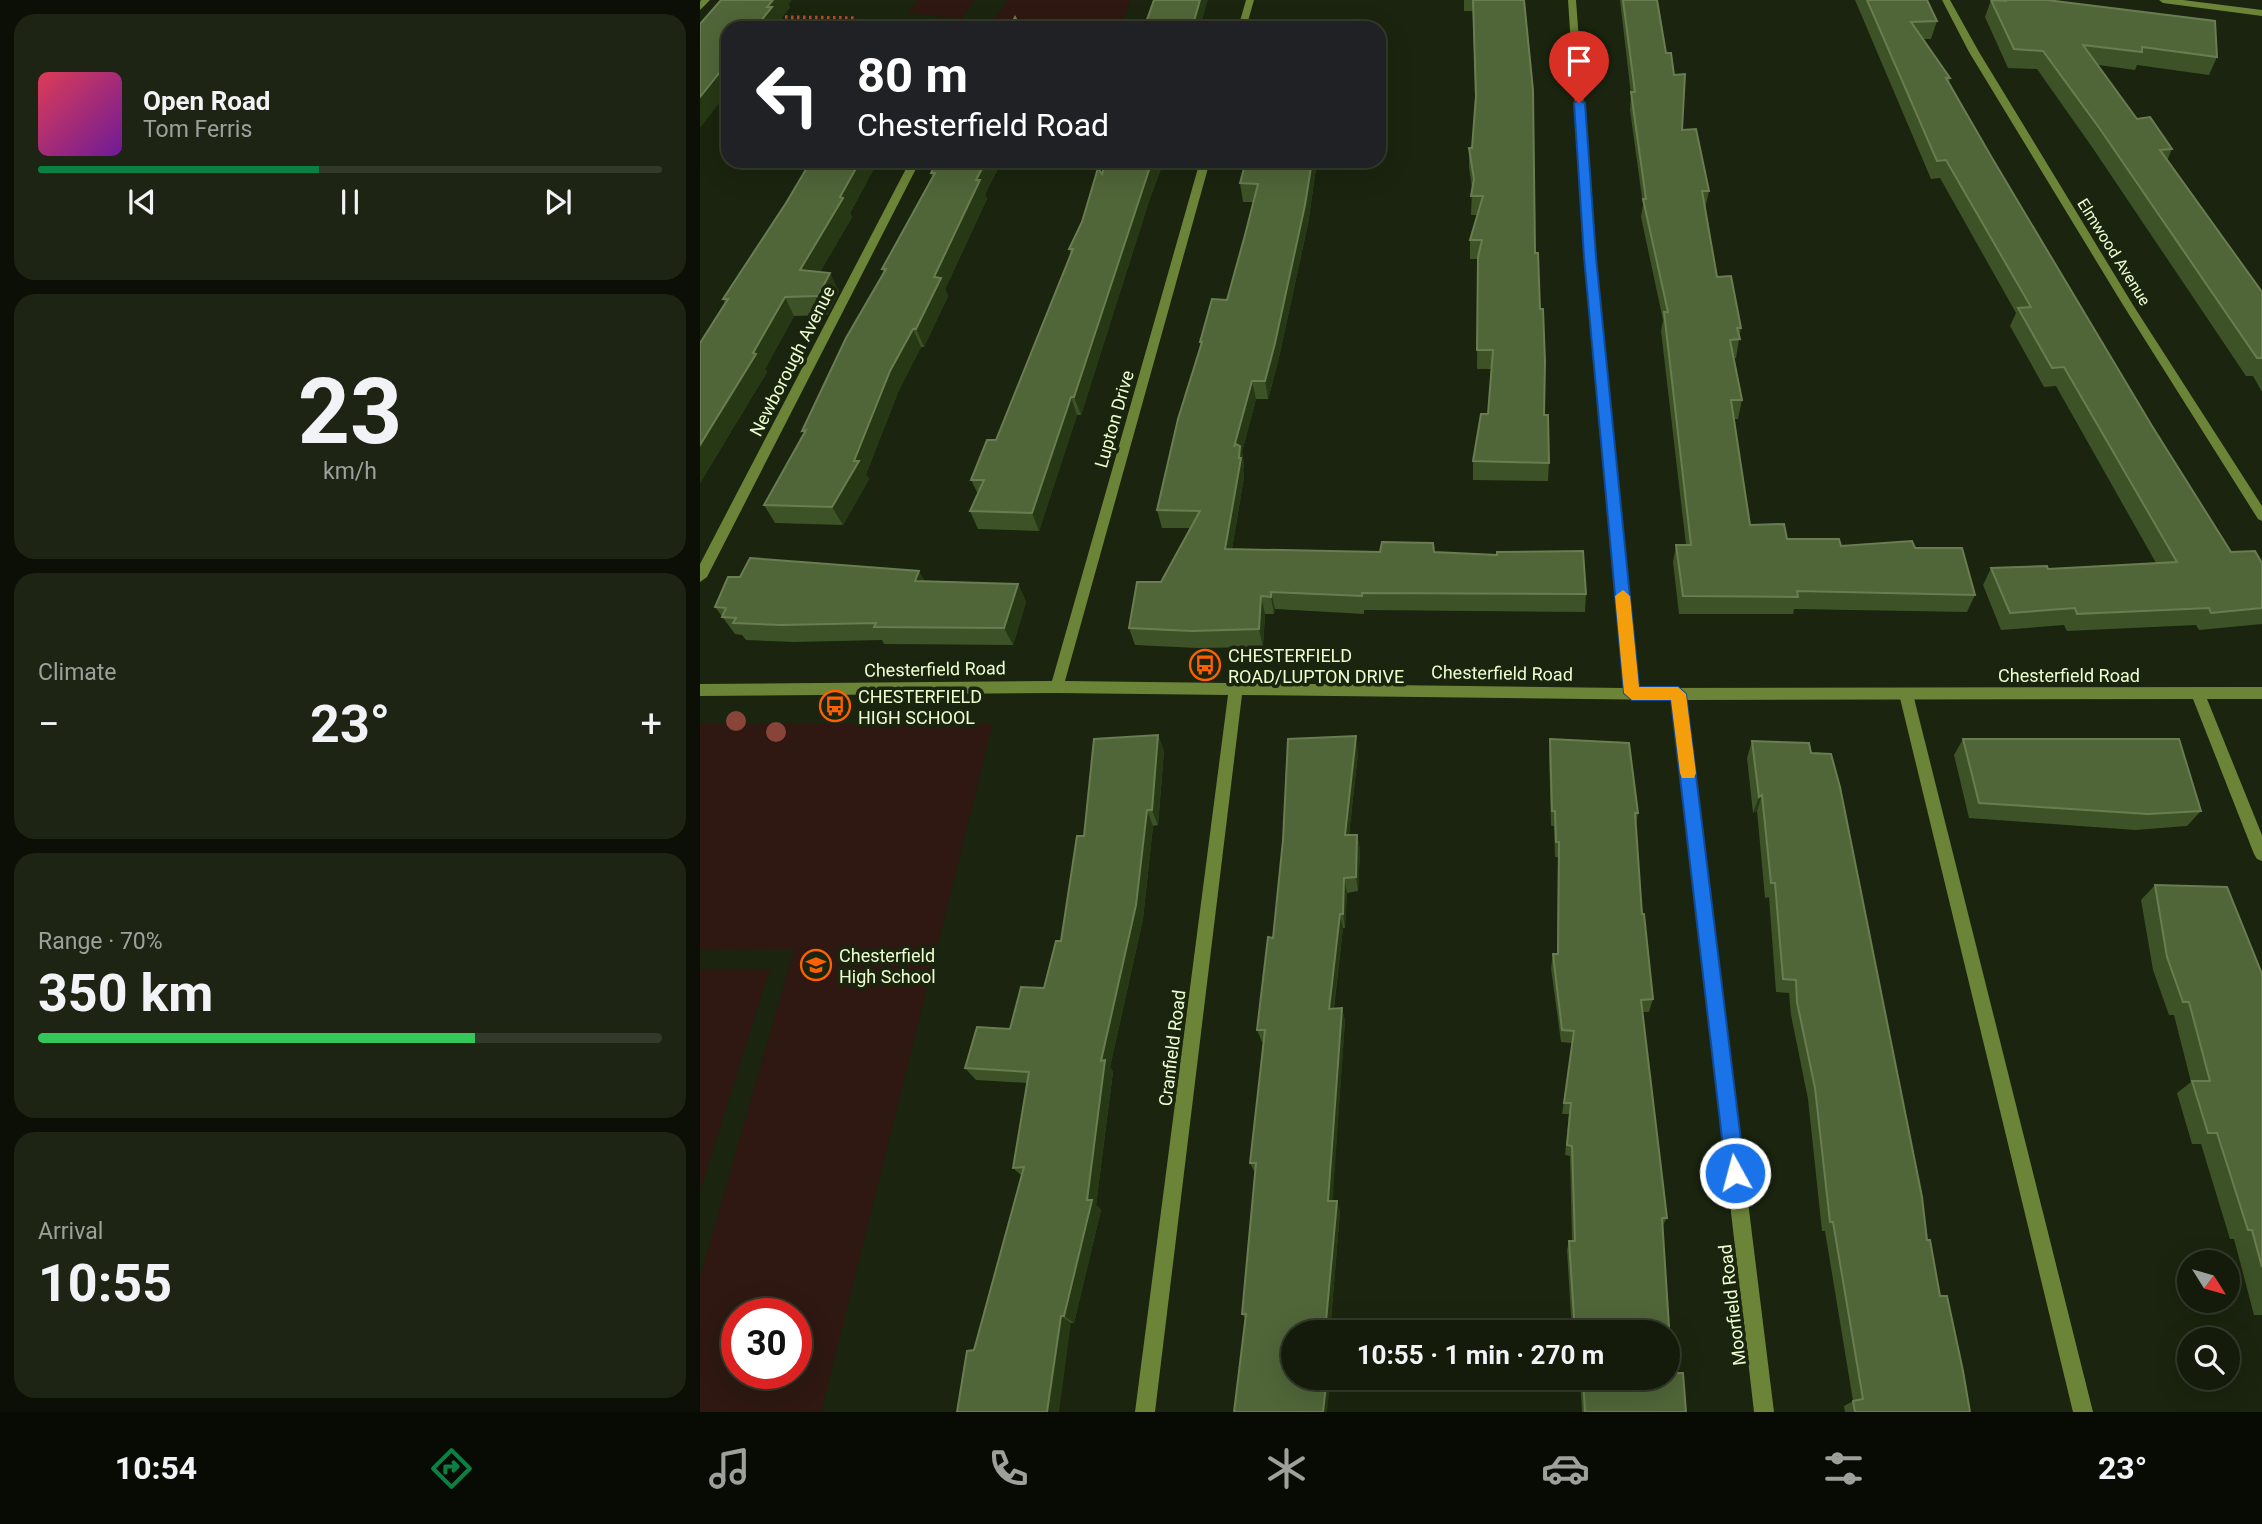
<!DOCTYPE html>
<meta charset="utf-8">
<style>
:root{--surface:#141b0a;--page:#1d2413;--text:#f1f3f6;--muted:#9da19c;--line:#33392b;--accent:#0b8043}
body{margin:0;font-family:Roboto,sans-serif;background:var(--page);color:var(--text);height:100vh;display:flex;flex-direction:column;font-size:26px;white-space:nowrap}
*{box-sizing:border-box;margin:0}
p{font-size:23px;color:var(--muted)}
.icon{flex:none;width:38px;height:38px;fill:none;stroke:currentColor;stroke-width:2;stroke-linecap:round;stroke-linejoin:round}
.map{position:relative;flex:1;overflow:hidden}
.sheet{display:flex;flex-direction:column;gap:14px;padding:14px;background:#0b0f06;width:700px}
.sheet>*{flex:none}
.top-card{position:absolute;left:21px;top:21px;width:665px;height:147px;border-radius:21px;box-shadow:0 7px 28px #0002,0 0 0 2px var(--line);background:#202124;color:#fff;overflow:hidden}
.needle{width:46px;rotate:127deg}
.buttons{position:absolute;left:1477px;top:1250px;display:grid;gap:14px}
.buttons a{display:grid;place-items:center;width:63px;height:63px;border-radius:50%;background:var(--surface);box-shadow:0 7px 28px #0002,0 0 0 2px var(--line);font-size:35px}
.speed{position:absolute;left:21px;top:1298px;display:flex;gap:14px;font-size:35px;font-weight:700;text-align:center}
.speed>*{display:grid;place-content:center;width:91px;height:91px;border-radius:50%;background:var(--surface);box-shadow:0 7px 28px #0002,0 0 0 2px var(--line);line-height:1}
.speed .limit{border:10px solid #d22;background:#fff;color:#111}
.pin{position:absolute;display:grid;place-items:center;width:60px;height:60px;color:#fff;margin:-72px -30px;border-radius:50% 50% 50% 0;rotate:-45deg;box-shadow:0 0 7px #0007}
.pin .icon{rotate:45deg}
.me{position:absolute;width:77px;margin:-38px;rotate:353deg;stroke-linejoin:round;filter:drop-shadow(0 0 5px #0008)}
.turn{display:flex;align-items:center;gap:24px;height:147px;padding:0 21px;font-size:32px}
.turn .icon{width:91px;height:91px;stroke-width:2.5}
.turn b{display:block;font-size:49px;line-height:60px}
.big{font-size:52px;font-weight:700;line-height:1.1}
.sheet .tile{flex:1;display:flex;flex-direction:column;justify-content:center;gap:10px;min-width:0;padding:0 24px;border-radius:21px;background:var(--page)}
.sheet .dial{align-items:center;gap:0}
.dial b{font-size:91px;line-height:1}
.song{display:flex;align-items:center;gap:21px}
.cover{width:84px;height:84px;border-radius:10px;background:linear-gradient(135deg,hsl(350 70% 55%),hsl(280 70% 35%))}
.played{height:7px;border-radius:4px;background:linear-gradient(90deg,var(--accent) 45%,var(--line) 45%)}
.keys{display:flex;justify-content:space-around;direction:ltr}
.heat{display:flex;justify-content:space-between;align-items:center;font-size:38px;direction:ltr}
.charge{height:10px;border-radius:5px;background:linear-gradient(90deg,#34c759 70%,var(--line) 0)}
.trip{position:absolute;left:581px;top:1320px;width:399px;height:70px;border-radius:35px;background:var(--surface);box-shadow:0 7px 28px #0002,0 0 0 2px var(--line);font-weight:700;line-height:70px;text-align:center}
.tabs{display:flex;height:112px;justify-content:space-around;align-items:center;background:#080b04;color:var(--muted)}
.tabs .icon{width:49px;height:49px}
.tabs .on{color:var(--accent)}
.tabs b{font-size:32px;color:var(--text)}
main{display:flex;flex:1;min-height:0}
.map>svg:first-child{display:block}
</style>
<main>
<section class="sheet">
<div class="tile">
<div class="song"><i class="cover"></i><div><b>Open Road</b><p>Tom Ferris</p></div></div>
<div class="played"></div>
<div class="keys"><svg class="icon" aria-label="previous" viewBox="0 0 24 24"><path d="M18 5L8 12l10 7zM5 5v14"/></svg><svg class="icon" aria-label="pause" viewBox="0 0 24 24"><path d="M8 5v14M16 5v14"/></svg><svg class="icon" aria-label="next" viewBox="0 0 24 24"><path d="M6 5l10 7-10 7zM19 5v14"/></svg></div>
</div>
<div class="tile dial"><b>23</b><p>km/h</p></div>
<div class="tile"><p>Climate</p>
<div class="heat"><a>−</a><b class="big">23°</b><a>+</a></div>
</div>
<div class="tile"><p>Range · 70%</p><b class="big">350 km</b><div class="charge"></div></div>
<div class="tile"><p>Arrival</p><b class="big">10:55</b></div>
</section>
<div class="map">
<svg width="1562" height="1412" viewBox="0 0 1562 1412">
<rect width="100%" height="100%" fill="#1a240e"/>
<path fill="#2e1811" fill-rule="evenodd" d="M218,0H275L261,19L208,13Z
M308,0H431L420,28H287Z
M0,723H293L121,1412H0V1277L94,949L0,950ZM37,1314H96V1374H37Z
M70,969L1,1188H0V970Z"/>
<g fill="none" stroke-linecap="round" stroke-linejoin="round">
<path stroke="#b84b2c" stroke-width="3.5" stroke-dasharray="2.5 3.5" stroke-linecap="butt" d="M79,17L154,18L165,28"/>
<path fill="#6c8438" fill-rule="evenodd" d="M1206,688L1211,690L1213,694L1393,1412H1373L1199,694L1201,690Z"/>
<path fill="#6c8438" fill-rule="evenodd" d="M1,0H10L0,10V2Z
M546,0H554L546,28H538Z
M868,0H876L895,257L938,688L1562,687V699H1507L1562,835V861L1557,859L1554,854L1493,699L986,700L1074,1412H1054L972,700L542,695L455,1412H435L528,695L357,693L0,696V684L352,681L500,161H510L365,681L925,688L885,257Z
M1242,0H1250L1279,52L1433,305L1562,506V521L1558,519L1423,305L1269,52Z
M1459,0H1483L1562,10V16L1463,3Z
M210,161H220L7,577L0,582V564Z"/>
</g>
<g fill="#884438">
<circle cx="36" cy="721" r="10"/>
<circle cx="76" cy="732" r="10"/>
</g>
<path fill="#3d5226" d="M764,0H824L835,253L844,415L849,463L848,481L773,480V461L788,414L791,369H777L778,259H770V240L777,215H771L772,188L769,167V148H772L775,99L773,11H764Z
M920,0H957L966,53L982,130L1009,191L1005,209L1017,277L1041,328L1036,358H1033L1042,400L1038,419H1033L1050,525L1087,539L1141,546L1215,548L1275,595L1267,612L1094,609L1093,614H979L973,562L976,545H986L961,331L963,320L941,217L943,205L930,110L931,95Z
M1155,0H1227L1237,21L1231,39H1223L1250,78L1249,82L1292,158L1452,426L1531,552L1562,563V624L1499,630L1496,625L1367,631L1364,625L1301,630L1283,585L1291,568L1348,569L1456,563L1356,386L1344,387L1310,326L1316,313L1240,178L1231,179Z
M1291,0L1304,1L1305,0H1347L1517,57L1509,75L1437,65L1435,70L1398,65L1437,119L1472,149L1467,161L1562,292V392L1553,376H1546L1392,147L1337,69L1308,68L1285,17Z
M111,161H178L150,213L152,217L120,272L139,291L127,315L94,316L65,369L67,372L0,483V343L25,303L23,299L86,203Z
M237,161H302L285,194L287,199L245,289L248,296L224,347H221L199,390L166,474L169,479L143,525L75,523L64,505L103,434L184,274L182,269L232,177L231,173Z
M406,161H464L450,198L381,415H377L339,531L278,529L270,511L278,494L271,480L296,440L371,255L369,249L402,174Z
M546,161H617L608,224L578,362L568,399H556L542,452L544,464L543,470L544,477L532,549L680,552H734L886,594L885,612L664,610V614L575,609L574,614H565L563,647L497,648L435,645L429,628L461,582L490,528H462L457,510L501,346L500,342L527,300L545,235L553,202H543L540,183Z
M225,581L318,584L326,602L313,645L184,644L182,640L93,642L46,640L42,635L35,634L15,607Z
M458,735L464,751L458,825L453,826L443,919L410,1067L413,1072L396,1205L401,1210L374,1323H371L274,1350L322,1176L313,1168L327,1083L276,1080L265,1068L310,1029L344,988L361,941L384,836Z
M850,739L938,813L936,825L942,914L953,999L949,1012H942L967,1218L962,1227L972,1373L986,1412H882L880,1377H968V1332H872L867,1250L869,1241H872L870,1156L865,1155L869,1114H862L872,1043L861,1042L851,968L853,954H857L858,857H855L854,826H851L849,755Z
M1263,739L1501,811L1487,826L1435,830L1269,818L1254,755Z
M1052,741L1227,1240L1240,1296L1270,1412H1145L1144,1406L1153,1401L1125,1231H1122L1108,1099L1091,1015L1089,993L1076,992L1069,897L1065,898L1057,811L1053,813L1047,758Z
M658,753L649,835H657L660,850L658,891L647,893L645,928H643L634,1008H642L645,1021L632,1201L640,1211L630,1332H593L545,1318L542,1314L555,1173L550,1163L563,1042H562L557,1030L573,938Z
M1455,885L1562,974V1315H1554L1534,1239H1530L1501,1144H1492L1477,1093L1491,1082L1474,1015H1469L1453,970L1441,900Z"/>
<path fill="#273815" d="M73,0H92L89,4L90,8L78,22L80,26L78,28H55L67,7Z
M500,0H508L500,28H492Z
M28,62V92L0,128V97Z
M160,161H178L150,213L152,217L110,289L100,270Z
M286,161H302L285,194L287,199L245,289L248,296L224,347L216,329L234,277L276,180Z
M452,161H464L450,198L381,415L374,397L446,179Z
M612,161H617L608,224L578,362L568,399L565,381Z
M130,273L139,291L127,315L118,296Z
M85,297L94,316L65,369L67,372L0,483V445Z
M213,329L221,347L199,390L166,474L169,479L143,525L132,507L154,461L190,371Z
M552,381L556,399L542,452L544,464L543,470L544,477L529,567L525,549L534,447Z
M371,397L377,415L339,531L332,513Z
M219,571L229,588L215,581Z
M318,584L326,602L313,645L304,628Z
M571,592L575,609L574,614L571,597Z
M561,596L565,614L563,647L559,629Z
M458,735L464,751L458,825L452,810Z
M656,736L658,753L647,850L645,835Z
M1062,795L1057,811L1053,813L1059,797Z
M447,810L453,826L443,919L410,1067L413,1072L396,1205L401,1210L374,1323L364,1316L387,1200L401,1061Z
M657,835L660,850L658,891L656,877Z
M644,878L647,893L645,928L643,914Z
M640,914L643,928L632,1021L629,1009Z
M642,1008L645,1021L632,1211L628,1201Z
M637,1201L640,1211L630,1332H625Z
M361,1316L371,1323L359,1412H347Z
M627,1377H631L627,1412H623Z"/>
<path fill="#506538" stroke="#697d50" stroke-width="2" d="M21,0H73L67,7H72L55,28H28V62L0,97V24Z
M454,0H500L492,28H444Z
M773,0H824L833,90L835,253H838L840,309H843L845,362L844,415H848L849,463L773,461L781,414H788L793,350H777L778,257L782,240H770L783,196H771L774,179L769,148H772L776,96Z
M923,0H957L966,53H971L974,75L985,74L982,130L996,129L1009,191H1002L1017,277L1031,276L1041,328H1037L1040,339L1030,340L1042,400H1031L1050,525L1084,524L1087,539H1139L1141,546L1212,541L1215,548H1262L1275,595L1097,591L1098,597L983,596L976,545H991L964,312H968L943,199H946L931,92H935Z
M1167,0H1227L1237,21L1211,22L1250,78H1246L1292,158L1452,426L1531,552L1555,551L1562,563V608L1511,613L1509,608L1377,614L1375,608L1310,613L1291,568L1347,566L1348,569L1477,562L1364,367L1352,368L1318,308L1331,307L1246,160L1237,161Z
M1291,0L1306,1V0H1347L1515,21L1517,57L1442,47V52L1383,45L1437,119L1450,117L1472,149L1460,150L1562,292V358H1557L1400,129L1343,51L1314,49Z
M315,17L321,28H309Z
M111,161H160L140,197L143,198L100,270L130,273L118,296L85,297L53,353L56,354L0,445V343L28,299H23L86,203Z
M237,161H286L276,180H280L234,277L241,278L216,329H213L190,371L154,461H159L132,507L64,505L106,430L102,431L146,338L186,269H182L235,173H231Z
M406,161H452L446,179L374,397H371L332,513L270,511L284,480H271L287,440H296L373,249H369L382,222L398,168L402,174Z
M546,161H612L605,205L575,343L565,381H552L534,447L536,444L540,446L539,458H541L525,549L680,552L682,542L733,543L734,552L797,555V552L883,551L886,594L662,593V596L571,592V597L561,596L559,629L492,631L429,628L437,582H461L500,511L457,510L478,419L502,342H500L512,299L527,300L545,235L558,184L540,183Z
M50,558L219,571L215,581L318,584L304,628L174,627L176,623L81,625L33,623L36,618L22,617L26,608L15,607L28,577H40Z
M458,735L452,810H447L436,905L401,1061L405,1060L387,1200H392L364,1316H361L347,1412H257L267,1351L274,1350L324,1167L313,1168L329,1072L265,1068L277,1027L310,1029L321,987L344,988L356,941H361L377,836H384L394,739Z
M656,736L645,835H657L656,877L644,878L643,914H640L629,1009L642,1008L628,1201H637L625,1332H593V1377H627L623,1412H534L546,1314H542L556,1163H550L565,1030H557L568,937L573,938L583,840L588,739Z
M850,739L929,743L938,813H935L942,914H944L953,999L941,1000L967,1218H962L972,1373H983L986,1412H885L883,1377H968V1332H875L869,1241H875L872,1146L867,1145L871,1103H864L874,1031L862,1030L853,954H858L859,842H856L855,811H852Z
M1263,739H1479L1501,811L1448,814L1279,803Z
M1052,741L1109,743L1111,753L1131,754L1140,787L1222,1197L1227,1240H1230L1240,1296H1247L1263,1371L1270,1412H1155L1153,1401L1163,1399L1133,1222H1130L1115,1088L1097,1002L1096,980L1083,979L1075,883H1071L1062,795L1059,797Z
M1455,885L1527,887L1562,974V1267L1552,1230H1548L1517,1133H1508L1492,1081H1510L1489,1002H1483L1467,957Z"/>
<path fill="#1a73e8" stroke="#114b97" stroke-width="2" d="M879,100L885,103L896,257L939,687H978L986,694L1045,1173L1043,1180L1035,1183L1028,1180L1026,1173L971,700H932L924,693L884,257L874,103Z"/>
<path fill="#f59e0b" d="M923,590L930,596L939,687H978L986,694L996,773L994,778H982L980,773L971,700H932L924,693L915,596Z"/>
<defs>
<g id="bus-ring" transform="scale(1.575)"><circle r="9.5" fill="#1a240e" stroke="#fc6000" stroke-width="1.5"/><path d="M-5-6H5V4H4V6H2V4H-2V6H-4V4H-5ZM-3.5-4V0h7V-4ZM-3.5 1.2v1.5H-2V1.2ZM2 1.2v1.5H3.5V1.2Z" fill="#fc6000"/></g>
<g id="school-ring" transform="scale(1.575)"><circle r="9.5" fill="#1a240e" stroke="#fc6000" stroke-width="1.5"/><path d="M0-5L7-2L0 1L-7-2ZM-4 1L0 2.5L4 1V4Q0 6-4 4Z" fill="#fc6000"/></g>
</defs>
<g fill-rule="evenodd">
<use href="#bus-ring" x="505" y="665"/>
<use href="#bus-ring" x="135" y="706"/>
<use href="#school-ring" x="116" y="965"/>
</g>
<g text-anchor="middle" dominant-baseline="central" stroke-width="7" stroke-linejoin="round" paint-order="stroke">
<g font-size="16" fill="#edffd1" stroke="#1a240e">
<text transform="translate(1414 252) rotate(58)">Elmwood Avenue</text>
</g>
<g font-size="18" fill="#edffd1" stroke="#1a240e">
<text transform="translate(92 361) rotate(-63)">Newborough Avenue</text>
<text transform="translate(414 419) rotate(-74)">Lupton Drive</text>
<text transform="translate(235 669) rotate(-1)">Chesterfield Road</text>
<text transform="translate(802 673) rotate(1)">Chesterfield Road</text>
<text x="1369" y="675">Chesterfield Road</text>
<text transform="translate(472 1048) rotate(-83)">Cranfield Road</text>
<text transform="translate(1032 1305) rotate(-97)">Moorfield Road</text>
</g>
<g font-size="18" fill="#edffd1" stroke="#1a240e" text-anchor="start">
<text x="528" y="655">CHESTERFIELD<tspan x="528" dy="21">ROAD/LUPTON DRIVE</tspan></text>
<text x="158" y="696">CHESTERFIELD<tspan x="158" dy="21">HIGH SCHOOL</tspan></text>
<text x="139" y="955">Chesterfield<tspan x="139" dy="21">High School</tspan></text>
</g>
</g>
</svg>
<div class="buttons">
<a><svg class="needle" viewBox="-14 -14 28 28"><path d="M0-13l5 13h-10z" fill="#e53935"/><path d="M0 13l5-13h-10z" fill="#9da19c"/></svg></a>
<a><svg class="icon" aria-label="search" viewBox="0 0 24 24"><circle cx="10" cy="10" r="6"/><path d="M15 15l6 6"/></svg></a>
</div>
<div class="speed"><div class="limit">30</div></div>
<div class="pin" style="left:879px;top:103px;background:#d93025"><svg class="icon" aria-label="arrive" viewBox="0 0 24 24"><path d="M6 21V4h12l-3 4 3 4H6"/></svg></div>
<svg class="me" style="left:1035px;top:1173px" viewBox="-20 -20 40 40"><circle r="17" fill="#1a73e8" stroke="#fff" stroke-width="3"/><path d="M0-11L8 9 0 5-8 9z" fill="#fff"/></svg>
<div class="trip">10:55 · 1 min · 270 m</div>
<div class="top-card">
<div class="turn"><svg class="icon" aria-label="left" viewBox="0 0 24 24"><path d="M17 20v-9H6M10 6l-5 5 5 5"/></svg><div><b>80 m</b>Chesterfield Road</div></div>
</div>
</div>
</main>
<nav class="tabs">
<b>10:54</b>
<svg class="icon on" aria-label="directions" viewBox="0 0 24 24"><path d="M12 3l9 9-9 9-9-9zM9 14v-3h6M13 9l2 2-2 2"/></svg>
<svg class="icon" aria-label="music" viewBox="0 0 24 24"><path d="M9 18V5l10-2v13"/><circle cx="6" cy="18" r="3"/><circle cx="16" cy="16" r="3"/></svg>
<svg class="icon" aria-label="phone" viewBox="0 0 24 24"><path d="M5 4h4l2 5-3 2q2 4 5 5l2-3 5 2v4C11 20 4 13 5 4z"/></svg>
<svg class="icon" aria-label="climate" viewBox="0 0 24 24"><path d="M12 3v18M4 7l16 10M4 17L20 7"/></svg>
<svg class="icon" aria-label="car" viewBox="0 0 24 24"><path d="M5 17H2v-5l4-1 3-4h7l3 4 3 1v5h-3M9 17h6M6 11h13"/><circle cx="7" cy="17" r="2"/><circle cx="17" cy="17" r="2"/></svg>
<svg class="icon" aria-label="filters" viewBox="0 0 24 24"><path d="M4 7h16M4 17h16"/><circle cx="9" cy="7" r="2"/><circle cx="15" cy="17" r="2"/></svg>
<b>23°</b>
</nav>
